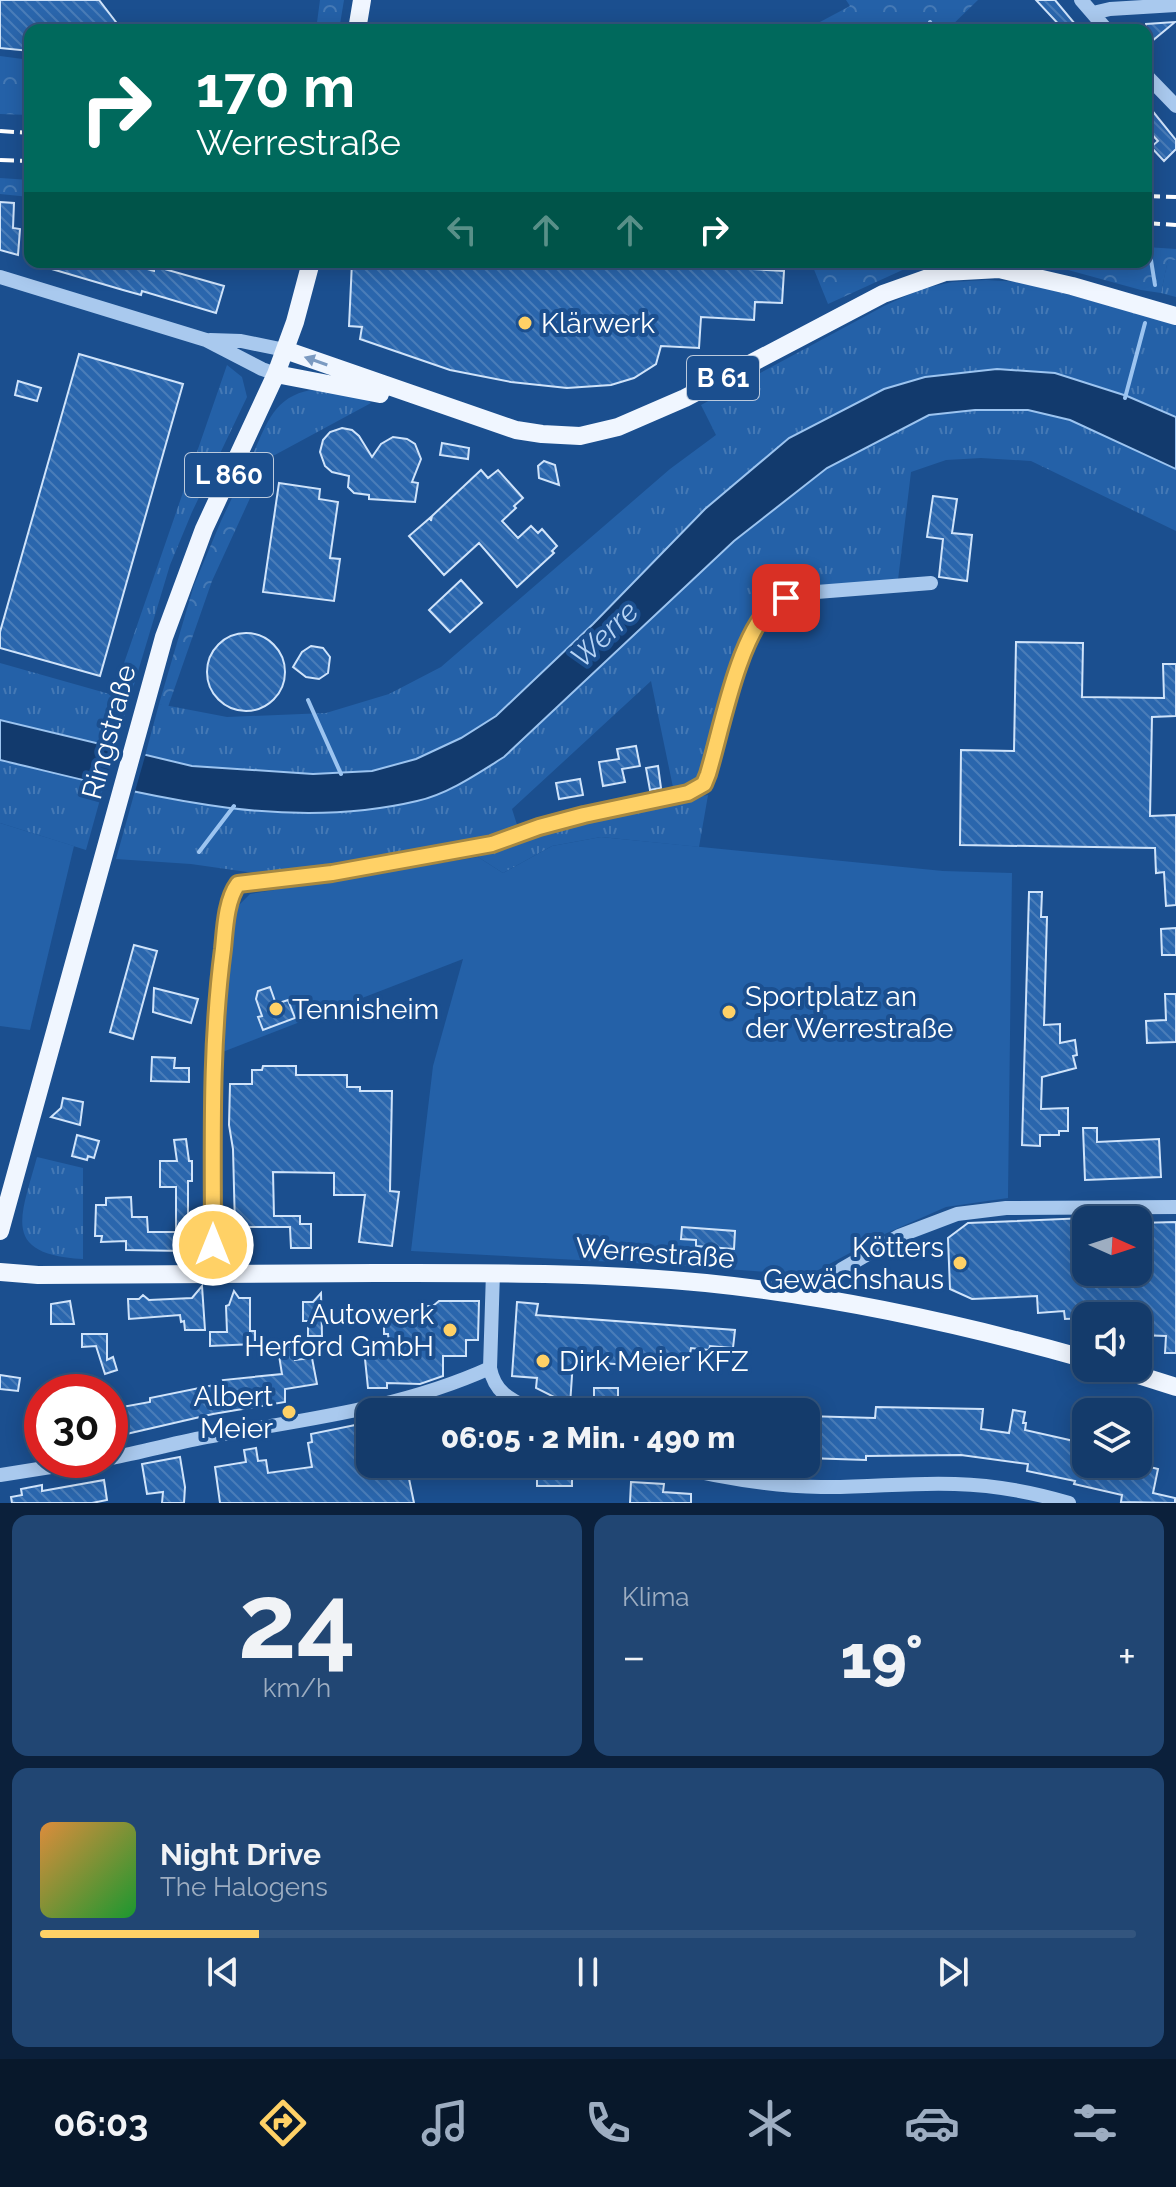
<!DOCTYPE html>
<html lang="de">
<meta charset="utf-8">
<style>
:root{--surface:#143b6b;--page:#214673;--text:#f1f3f6;--muted:#9dadc1;--line:#33557e;--accent:#ffd166}
body{margin:0;font-family:Raleway,sans-serif;background:var(--page);color:var(--text);height:100vh;display:flex;flex-direction:column;font-size:30px;white-space:nowrap}
*{box-sizing:border-box;margin:0}
p{font-size:26px;color:var(--muted)}
.icon{flex:none;width:44px;height:44px;fill:none;stroke:currentColor;stroke-width:2;stroke-linecap:round;stroke-linejoin:round}
.map{position:relative;height:1503px;overflow:hidden}
.panel{display:flex;flex-direction:column;gap:12px;padding:12px;background:#0b203b;flex:1}
.panel>*{flex:none}
.hud{position:absolute;left:24px;top:24px;width:1128px;height:244px;border-radius:16px;box-shadow:0 4px 20px #0003,0 0 0 2px var(--line);background:#00695c;color:#fff;overflow:hidden}
.needle{width:52px;rotate:93deg}
.tools{position:absolute;left:1072px;top:1206px;display:grid;gap:16px}
.tools a{display:grid;place-items:center;width:80px;height:80px;border-radius:16px;background:var(--surface);box-shadow:0 4px 20px #0003,0 0 0 2px var(--line);font-size:40px}
.speed{position:absolute;left:24px;top:1374px;display:flex;gap:16px;font-size:40px;font-weight:700;text-align:center}
.speed>*{display:grid;place-content:center;width:104px;height:104px;border-radius:50%;background:var(--surface);box-shadow:0 4px 20px #0003,0 0 0 2px var(--line);line-height:1}
.speed .limit{border:12px solid #d22;background:#fff;color:#111}
.pin{position:absolute;display:grid;place-items:center;width:68px;height:68px;color:#fff;margin:-34px;border-radius:16px;box-shadow:0 4px 12px #0006}
.me{position:absolute;width:88px;margin:-44px;rotate:0deg;stroke-linejoin:round;filter:drop-shadow(0 0 6px #0008)}
.turn{display:flex;align-items:center;gap:28px;height:168px;padding:0 40px;font-size:36px}
.turn .icon{width:104px;height:104px;stroke-width:2.5}
.turn b{display:block;font-size:56px;line-height:68px}
.lanes{display:flex;align-items:center;height:76px;padding:0 40px;background:#0003;justify-content:center;gap:40px;direction:ltr}
.lanes .off{opacity:.35}
.big{font-size:60px;font-weight:800;line-height:1.1}
.panel .widget{flex:1;display:flex;flex-direction:column;justify-content:center;gap:12px;min-width:0;padding:0 28px;border-radius:16px;background:var(--page)}
.panel .dial{align-items:center;gap:0}
.dial b{font-size:104px;line-height:1}
.song{display:flex;align-items:center;gap:24px}
.cover{width:96px;height:96px;border-radius:12px;background:linear-gradient(135deg,hsl(30 70% 55%),hsl(130 70% 35%))}
.played{height:8px;border-radius:4px;background:linear-gradient(90deg,var(--accent) 20%,var(--line) 20%)}
.keys{display:flex;justify-content:space-around;direction:ltr}
.heat{display:flex;justify-content:space-between;align-items:center;font-size:44px;direction:ltr}
.panel .tiles{flex:1;display:grid;gap:12px;grid-template-columns:1fr 1fr}
.widget:last-child{grid-column:span 2}
.trip{position:absolute;left:356px;top:1398px;width:464px;height:80px;border-radius:16px;background:var(--surface);box-shadow:0 4px 20px #0003,0 0 0 2px var(--line);font-weight:800;line-height:80px;text-align:center}
.tabs{display:flex;height:128px;justify-content:space-around;align-items:center;background:#08182b;color:var(--muted)}
.tabs .icon{width:56px;height:56px}
.tabs .current{color:var(--accent)}
.tabs b{font-size:36px;color:var(--text)}
.map>svg:first-child{display:block}
</style>
<div class="map">
<svg width="1176" height="1503" viewBox="0 0 1176 1503">
<defs>
<pattern id="grass-tufts" width="24" height="20" patternUnits="userSpaceOnUse" patternTransform="scale(2)"><rect width="24" height="20" fill="#2461a8"/><path d="M3 7l-1-3M5 7V3M7 7l1-3M15 17l-1-3M17 17v-4M19 17l1-3" fill="none" stroke="#4579b5"/></pattern>
<pattern id="forest-crowns" width="20" height="18" patternUnits="userSpaceOnUse" patternTransform="scale(2)"><rect width="20" height="18" fill="#2461a8"/><path d="M2 6a3 3 0 1 1 6 0M12 15a3 3 0 1 1 6 0" fill="none" stroke="#4579b5"/></pattern>
<pattern id="building-back-hatch" width="6" height="6" patternUnits="userSpaceOnUse" patternTransform="scale(2)"><rect width="6" height="6" fill="#2a66ad"/><path d="M-1 5l2 2M0 0l6 6M5-1l2 2" fill="none" stroke="#4a7db9"/></pattern>
</defs>
<rect width="100%" height="100%" fill="#1b4f8f"/>
<path fill="url(#grass-tufts)" d="M1168,259L1176,260V297L1161,293Z
M986,280L1022,282L1176,324V417L1127,396L1055,373L925,377L884,389L789,438L705,509L593,624L496,717L461,738L417,759L372,771L312,774L192,766L145,756L159,704L227,717L326,713L389,694L441,667L670,469L716,435L701,405L884,306L921,289L952,282Z
M227,365L242,377L247,397L192,512L170,565L115,748L0,720V663L113,695Z
M311,390L364,397L371,403L260,463L251,458C266,427 272,397 311,390Z
M975,410H1028L1070,420L1176,469V531L1031,461L981,458L946,460L911,472L898,580L770,604L698,785L674,792L651,681L512,809L518,828L471,844L401,858L269,875L191,864L116,859L135,791L187,803L466,781L504,757L734,541L827,468L929,415Z
M0,760L104,785L86,850L0,823Z
M708,795L699,847L601,837L552,846L503,873L478,857L524,836L605,813Z
M37,1157L83,1168V1259C0,1254 21,1217 37,1157Z"/>
<path fill="url(#forest-crowns)" d="M320,0H344L339,30H316Z
M846,0H978L947,30H805L850,6Z
M0,56L30,60V115L0,114Z
M0,178L30,180V197L0,194Z
M1146,247L1176,249V260H1168L1161,293L1141,290L1039,262H1146Z
M744,262H920L828,304L813,267Z
M251,458L260,463L251,496L212,581L168,707L159,704L194,585L221,521Z"/>
<path fill="#2461a8" d="M0,823L74,846L30,1030L0,1026Z
M601,837L943,871L1012,873L1008,1198L946,1207L887,1233L809,1275L670,1265L411,1251L433,1066L463,959L220,1053L222,1006L235,909L250,894L478,857L503,873L552,846Z"/>
<path fill="#123a6d" stroke="#9cc4f0" stroke-width="2" d="M997,369L1055,373L1127,396L1176,417V469L1070,420L1028,410H975L929,415L827,468L734,541L504,757C477,774 448,794 417,801C278,834 135,792 0,760V720L192,766L313,774L372,771L416,759L461,738L496,716L593,624L705,509L789,438L884,389L925,377Z"/>
<path fill="#1b4f8f" d="M116,744L146,753L134,795L103,789Z"/>
<g fill="none" stroke-linecap="round" stroke-linejoin="round">
<path stroke="#9cc4f0" stroke-width="4" d="M930,22L934,30
M1151,260L1155,285
M1125,398L1145,323
M308,700L341,774
M199,852L234,806"/>
</g>
<path fill="url(#building-back-hatch)" stroke="#cfe3fa" stroke-width="2" d="M0,0H99L122,30H30V51L0,48Z
M1036,0H1055L1080,30H1064Z
M1175,22L1146,46V24Z
M1146,103L1176,140V149L1164,161L1151,147L1158,141L1148,130L1146,131Z
M0,202L14,203L13,228L20,229L18,255L0,250Z
M38,262H123L154,271V266L224,286L216,313L142,291L141,295L123,290L38,265Z
M352,262H632L784,271L782,303L755,302L754,320L701,317L699,348L661,346L656,364L634,378L611,385L567,388L511,382L450,370L360,339L362,327L349,326Z
M79,354L183,384L100,676L0,648V632Z
M18,381L41,388L37,401L15,395Z
M342,428L352,430L359,436L372,457L381,444L393,437L407,439L415,444L421,459L412,482L418,483L415,502L369,499V495L354,493L348,487L349,476L332,472L325,466L320,452L323,440L330,432Z
M442,443L469,448L468,459L440,455Z
M544,461L555,465L559,485L539,478L538,466Z
M481,470L488,478L498,470L523,498L514,506L516,508L502,521L518,538L531,526L538,533L542,529L557,546L552,551L554,553L517,587L479,543L444,575L409,536L431,517V521L432,516Z
M279,483L320,489L319,499L338,502L330,558L340,559L334,601L263,592Z
M933,496L957,499L952,533L972,535L967,581L939,577L943,539L927,537Z
M461,580L482,603L450,632L429,610Z
M207 672a39 39 0 1 1 78 0a39 39 0 1 1-78 0Z
M1016,642L1083,643L1082,697L1164,698L1163,664H1176V716L1152,717L1150,816L1176,815V905L1166,906L1164,872L1156,873L1155,848L960,845L961,750L1014,751Z
M311,646L323,648L330,657L328,673L319,679L306,677L293,667L302,652Z
M636,746L640,766L622,769L625,782L603,786L599,762L619,759L617,749Z
M658,766L661,788L650,790L646,768Z
M580,779L583,795L559,799L556,783Z
M1029,892H1042L1041,917H1047L1044,1025L1060,1024V1043L1075,1040L1077,1055L1073,1056L1076,1068L1042,1077L1041,1109L1068,1108V1131H1059V1135H1040V1146L1022,1145Z
M1176,928V955H1162L1161,929Z
M134,945L157,951L133,1039L110,1032Z
M270,987L276,1004L288,1000L295,1018L263,1030L258,1017L262,1016L256,999L258,991Z
M154,988L198,999L191,1023L153,1012Z
M1165,994H1176V1042L1147,1043L1146,1021L1166,1020Z
M152,1057L175,1058L174,1068H189V1082L151,1081Z
M263,1066H296V1075H347V1087H360V1091H392L390,1191L399,1192L392,1246L359,1242L365,1195H334V1173L273,1172L274,1216H300V1224H311V1248H291L290,1227H235L233,1149L229,1125L230,1084H252V1070H262Z
M63,1098L83,1102L80,1125L51,1117L61,1108Z
M1083,1128H1097V1142L1159,1139L1161,1177L1085,1180Z
M77,1135L99,1141L94,1158L88,1156L87,1160L72,1156Z
M186,1139L189,1161H192V1181H188V1221H193V1237H187L184,1251L126,1250V1241L101,1242L102,1236H95L96,1205H106V1198L131,1197L132,1217H147L148,1232H176V1187H160V1161H177L174,1140Z
M1086,1218V1272H1138V1223L1176,1222V1353H1165L1166,1336L1138,1335V1316L1065,1319L1064,1311L1038,1313L1037,1296L972,1299L950,1289L948,1238L968,1223Z
M682,1227L735,1231L734,1249L696,1246V1240L681,1239Z
M202,1286L205,1330H185L184,1321L181,1322L180,1315L129,1319L128,1299H139L143,1295L149,1300L192,1298Z
M234,1291L239,1298H250V1331H255V1344L210,1346V1332H227L226,1306L229,1305Z
M321,1293L322,1336H308V1321H303V1302H313Z
M70,1301L74,1324H51V1304Z
M439,1301H479L478,1340H466V1356H443V1376L420,1384L387,1383V1388H368L364,1349L389,1345L388,1334H384V1311L418,1312V1306H433Z
M517,1302L538,1304L536,1315L735,1330L733,1348L710,1346L709,1350L691,1348L690,1354L629,1365L573,1361L570,1405L536,1388L537,1378L512,1376Z
M82,1334H107V1360L113,1357L117,1370L105,1374L96,1346L82,1347Z
M293,1346L295,1360L312,1358L317,1384L285,1389V1402L213,1414L122,1435L118,1411H123L122,1407L150,1402V1398L224,1383L223,1380L282,1374L278,1349Z
M0,1375L20,1378L18,1391L0,1389Z
M594,1388H618V1400L651,1407V1412H594Z
M876,1407L983,1409L981,1429L1009,1433L1013,1410L1025,1412L1023,1423H1026L1025,1430L1083,1443L1080,1456L1086,1457V1464H1138L1158,1469L1153,1493L1175,1498V1503L1121,1502L1122,1495L1074,1484L1075,1481L1027,1471L1028,1464L961,1455L866,1456V1460L806,1458V1416L875,1418Z
M370,1422V1464H406L414,1503H220L215,1467L246,1462L244,1450L256,1448L258,1461L266,1460L268,1473L312,1467L308,1443L312,1442L311,1434Z
M180,1457L185,1487L184,1503H162L163,1492L147,1494L142,1464Z
M537,1464H572V1486H537Z
M104,1480L107,1500L92,1503H12L11,1497L22,1495L21,1489L42,1485V1491Z
M631,1482L664,1484L663,1492L691,1494V1503H630Z"/>
<g fill="none" stroke-linecap="round" stroke-linejoin="round">
<path stroke="#a9c9ee" stroke-width="14" d="M1081,0L1107,30
M1093,13L1110,9L1176,5
M1146,75L1176,106
M0,277L206,340L262,369L276,374
M210,340L241,341L285,350
M493,1272L490,1368C495,1395 514,1401 536,1412
M213,1274C213,1165 209,1057 223,949C225,929 226,900 238,884L332,873L492,844L539,827L607,809L688,793L704,784L708,774C721,732 739,637 771,608C780,599 792,596 804,593L931,583
M815,1299L823,1285L842,1269L899,1236L957,1214L1006,1208L1176,1207
M110,1458C144,1452 177,1442 212,1436C307,1419 402,1408 490,1368
M665,1464C716,1477 768,1486 821,1487C866,1488 911,1482 955,1484C994,1485 1032,1492 1069,1503
M0,1475L95,1460"/>
<path stroke="#f0f6ff" stroke-width="18" d="M357,30L362,0
M285,350L516,430L542,434L580,436L618,427L685,398L883,294L945,272L999,269L1072,286L1176,316
M276,374L380,394
M0,1231L164,637L204,529L276,374L295,322L311,262
M0,1272L38,1275C152,1274 265,1274 378,1273C488,1273 597,1272 706,1283C834,1296 962,1324 1086,1359
M1116,1368L1176,1387"/>
<path stroke="#fff" stroke-width="4" stroke-dasharray="14 6" stroke-linecap="butt" d="M0,131L30,133
M0,160L30,161
M1146,196L1176,197
M1146,223L1176,225"/>
</g>
<defs><path id="oneway-solid" d="M-6-.8H1V-3.2L6.5 0L1 3.2V.8H-6Z" transform="scale(2)"/></defs>
<use fill="#7b9ac1" href="#oneway-solid" transform="translate(316 361) rotate(-161)"/>
<g fill="none" stroke-linecap="round" stroke-linejoin="round">
<g stroke="#a68842" stroke-width="20">
<path id="route" d="M213,1245C213,1145 210,1047 223,949C225,929 226,900 238,884L332,873L492,844L539,827L584,815L688,793L704,784L708,774C721,731 738,638 770,608C774,604 781,601 786,598"/>
</g>
<use href="#route" stroke="#ffd166" stroke-width="14"/>
</g>
<g fill="#ffd166" stroke="#1b4f8f" stroke-width="3">
<circle cx="525" cy="323" r="8"/>
<circle cx="276" cy="1009" r="8"/>
<circle cx="729" cy="1012" r="8"/>
<circle cx="960" cy="1263" r="8"/>
<circle cx="450" cy="1330" r="8"/>
<circle cx="543" cy="1361" r="8"/>
<circle cx="289" cy="1412" r="8"/>
</g>
<g text-anchor="middle" dominant-baseline="central" stroke-width="8" stroke-linejoin="round" paint-order="stroke">
<g fill="#1b4f8f" stroke="#bbcadd" stroke-width="2">
<rect x="687" y="356" width="72" height="44" rx="6"/>
<rect x="185" y="453" width="88" height="44" rx="6"/>
</g>
<g font-size="26" font-weight="bold" fill="#fff">
<text x="723" y="378">B 61</text>
<text x="229" y="475">L 860</text>
</g>
<g font-size="28" fill="#fff" stroke="#1b4f8f" text-anchor="start">
<text x="541" y="323">Klärwerk</text>
<text x="745" y="996">Sportplatz an<tspan x="745" dy="32">der Werrestraße</tspan></text>
<text x="292" y="1009">Tennisheim</text>
<text x="944" y="1247" text-anchor="end">Kötters<tspan x="944" dy="32">Gewächshaus</tspan></text>
<text x="434" y="1314" text-anchor="end">Autowerk<tspan x="434" dy="32">Herford GmbH</tspan></text>
<text x="559" y="1361">Dirk Meier KFZ</text>
<text x="273" y="1396" text-anchor="end">Albert<tspan x="273" dy="32">Meier</tspan></text>
</g>
<g font-size="28" fill="#fff" stroke="#1b4f8f">
<text transform="translate(109 732) rotate(-75)">Ringstraße</text>
<text transform="translate(655 1253) rotate(4)">Werrestraße</text>
</g>
<g font-size="30" font-style="italic" fill="#b5d3f5" stroke="#1b4f8f">
<text transform="translate(604 634) rotate(-44)">Werre</text>
</g>
</g>
</svg>
<div class="tools">
<a><svg class="needle" viewBox="-14 -14 28 28"><path d="M0-13l5 13h-10z" fill="#e53935"/><path d="M0 13l5-13h-10z" fill="#9dadc1"/></svg></a>
<a><svg class="icon" aria-label="sound" viewBox="0 0 24 24"><path d="M4 9h4l5-4v14l-5-4H4zM17 9q2 3 0 6"/></svg></a>
<a><svg class="icon" aria-label="layers" viewBox="0 0 24 24"><path d="M12 4l9 5-9 5-9-5zM3 14l9 5 9-5"/></svg></a>
</div>
<div class="speed"><div class="limit">30</div></div>
<div class="pin" style="left:786px;top:598px;background:#d93025"><svg class="icon" aria-label="arrive" viewBox="0 0 24 24"><path d="M6 21V4h12l-3 4 3 4H6"/></svg></div>
<svg class="me" style="left:213px;top:1245px" viewBox="-20 -20 40 40"><circle r="17" fill="#ffd166" stroke="#fff" stroke-width="3"/><path d="M0-11L8 9 0 5-8 9z" fill="#fff"/></svg>
<div class="trip">06:05 · 2 Min. · 490 m</div>
<div class="hud">
<div class="turn"><svg class="icon" aria-label="right" viewBox="0 0 24 24"><path d="M7 20v-9h11M14 6l5 5-5 5"/></svg><div><b>170 m</b>Werrestraße</div></div>
<div class="lanes"><svg class="icon off" aria-label="left" viewBox="0 0 24 24"><path d="M17 20v-9H6M10 6l-5 5 5 5"/></svg><svg class="icon off" aria-label="ahead" viewBox="0 0 24 24"><path d="M12 20V5M6 11l6-6 6 6"/></svg><svg class="icon off" aria-label="ahead" viewBox="0 0 24 24"><path d="M12 20V5M6 11l6-6 6 6"/></svg><svg class="icon" aria-label="right" viewBox="0 0 24 24"><path d="M7 20v-9h11M14 6l5 5-5 5"/></svg></div>
</div>
</div>
<section class="panel">
<div class="tiles">
<div class="widget dial"><b>24</b><p>km/h</p></div>
<div class="widget"><p>Klima</p>
<div class="heat"><a>−</a><b class="big">19°</b><a>+</a></div>
</div>
<div class="widget">
<div class="song"><i class="cover"></i><div><b>Night Drive</b><p>The Halogens</p></div></div>
<div class="played"></div>
<div class="keys"><svg class="icon" aria-label="previous" viewBox="0 0 24 24"><path d="M18 5L8 12l10 7zM5 5v14"/></svg><svg class="icon" aria-label="pause" viewBox="0 0 24 24"><path d="M8 5v14M16 5v14"/></svg><svg class="icon" aria-label="next" viewBox="0 0 24 24"><path d="M6 5l10 7-10 7zM19 5v14"/></svg></div>
</div>
</div>
</section>
<nav class="tabs">
<b>06:03</b>
<svg class="icon current" aria-label="directions" viewBox="0 0 24 24"><path d="M12 3l9 9-9 9-9-9zM9 14v-3h6M13 9l2 2-2 2"/></svg>
<svg class="icon" aria-label="music" viewBox="0 0 24 24"><path d="M9 18V5l10-2v13"/><circle cx="6" cy="18" r="3"/><circle cx="16" cy="16" r="3"/></svg>
<svg class="icon" aria-label="phone" viewBox="0 0 24 24"><path d="M5 4h4l2 5-3 2q2 4 5 5l2-3 5 2v4C11 20 4 13 5 4z"/></svg>
<svg class="icon" aria-label="climate" viewBox="0 0 24 24"><path d="M12 3v18M4 7l16 10M4 17L20 7"/></svg>
<svg class="icon" aria-label="car" viewBox="0 0 24 24"><path d="M5 17H2v-5l4-1 3-4h7l3 4 3 1v5h-3M9 17h6M6 11h13"/><circle cx="7" cy="17" r="2"/><circle cx="17" cy="17" r="2"/></svg>
<svg class="icon" aria-label="filters" viewBox="0 0 24 24"><path d="M4 7h16M4 17h16"/><circle cx="9" cy="7" r="2"/><circle cx="15" cy="17" r="2"/></svg>
</nav>
